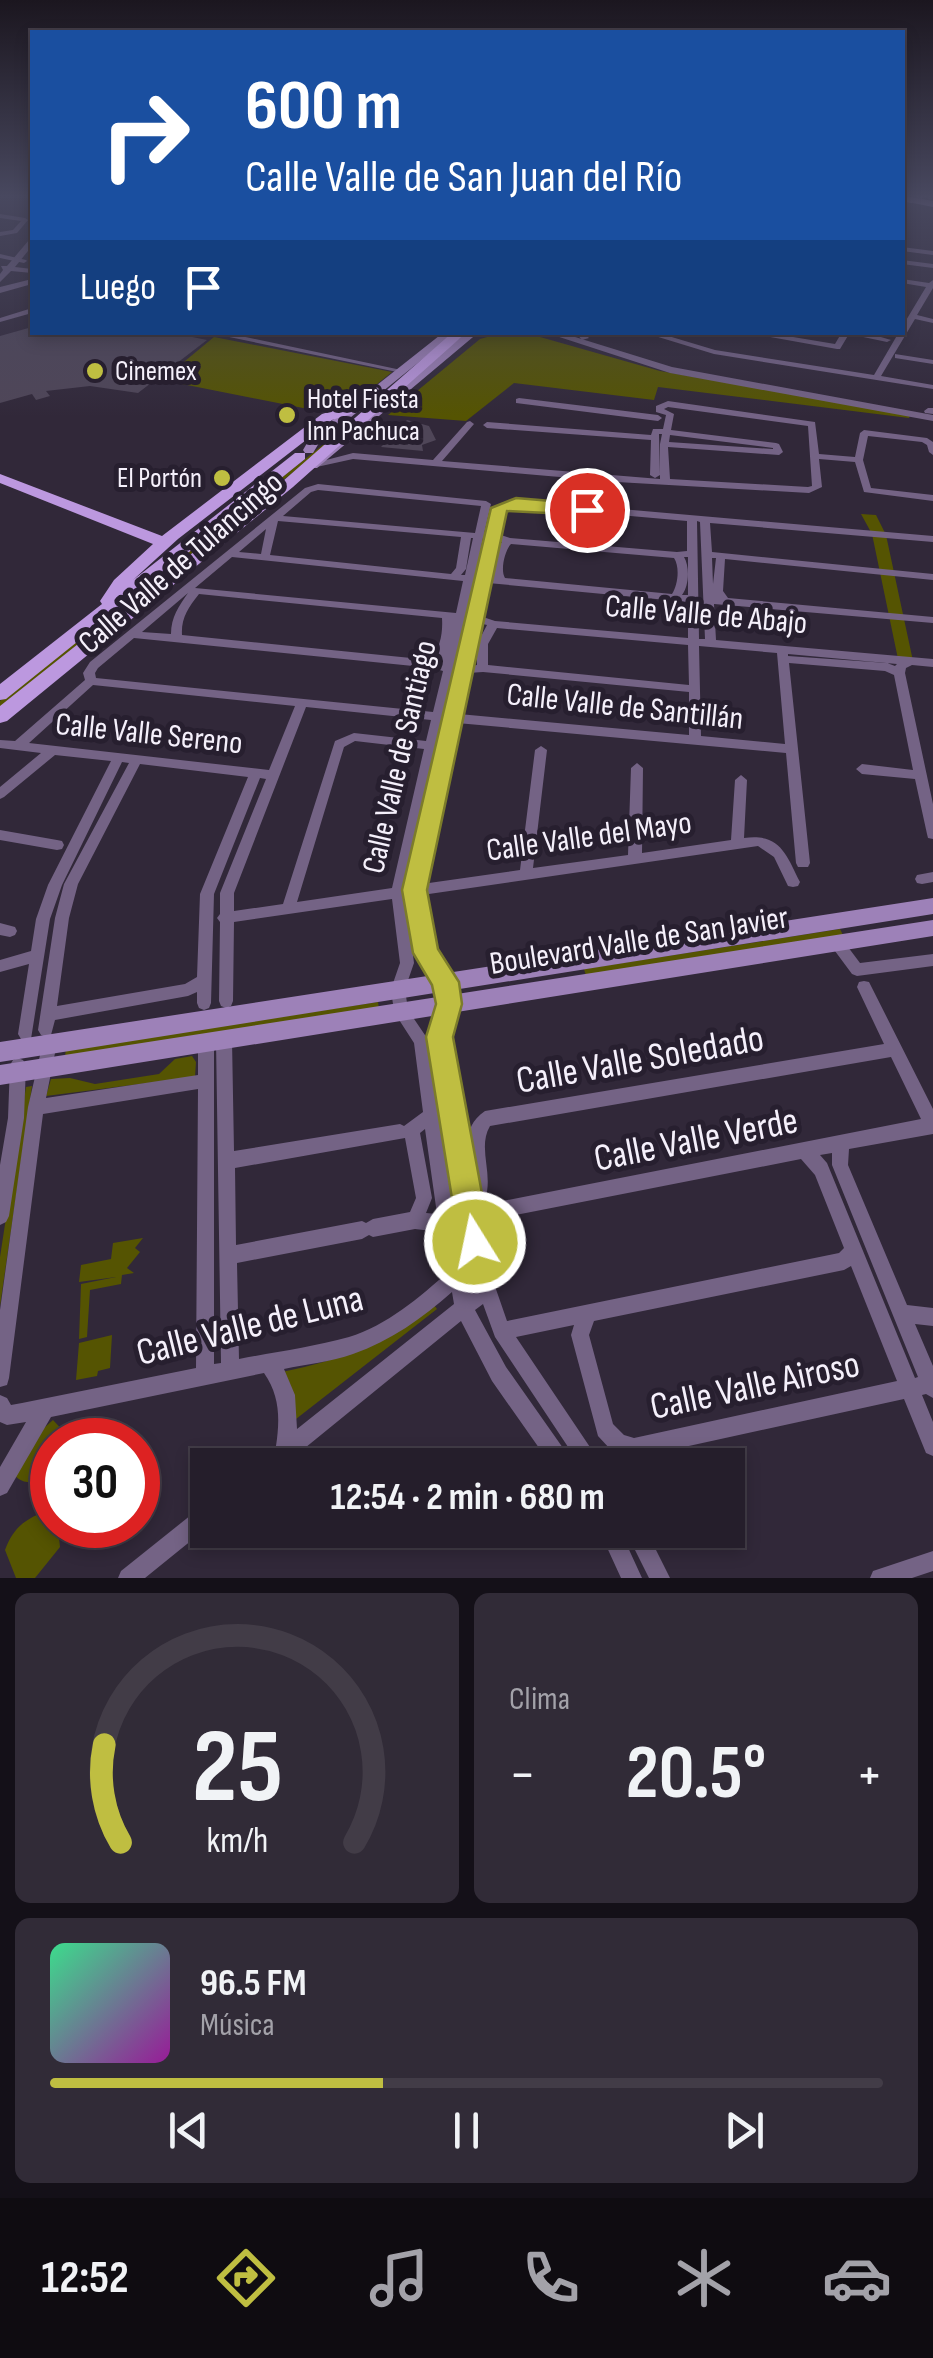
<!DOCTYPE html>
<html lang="es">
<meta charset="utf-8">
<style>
:root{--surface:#251e2b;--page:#312b37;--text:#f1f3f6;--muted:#a3a2a9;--line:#423c47;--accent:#bfbe41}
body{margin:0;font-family:"Sofia Sans Condensed",sans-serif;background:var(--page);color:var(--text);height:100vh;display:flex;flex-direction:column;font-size:38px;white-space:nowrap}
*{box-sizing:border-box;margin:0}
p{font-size:32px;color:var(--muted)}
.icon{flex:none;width:55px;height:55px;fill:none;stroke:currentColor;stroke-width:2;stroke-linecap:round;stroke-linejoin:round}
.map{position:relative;height:1578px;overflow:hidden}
.drawer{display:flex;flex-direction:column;gap:15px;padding:15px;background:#141018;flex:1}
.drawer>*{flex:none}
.guide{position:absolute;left:30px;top:30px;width:875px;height:305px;border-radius:0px;box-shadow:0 5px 15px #0003,0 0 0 2px var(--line);background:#1a4fa0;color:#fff;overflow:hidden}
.speed{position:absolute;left:30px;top:1418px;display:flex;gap:20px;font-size:50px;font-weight:700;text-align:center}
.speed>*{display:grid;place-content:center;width:130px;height:130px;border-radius:50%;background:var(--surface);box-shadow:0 5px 15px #0003,0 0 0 2px var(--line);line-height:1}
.speed .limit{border:15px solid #d22;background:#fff;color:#111}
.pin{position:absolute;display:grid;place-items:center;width:85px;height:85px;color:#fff;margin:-42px;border:5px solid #fff;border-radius:50%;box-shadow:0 2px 10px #0007}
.me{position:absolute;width:110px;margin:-55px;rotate:350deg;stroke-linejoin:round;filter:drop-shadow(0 0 8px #0008)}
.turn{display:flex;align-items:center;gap:35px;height:210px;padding:0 50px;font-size:45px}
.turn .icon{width:130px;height:130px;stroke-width:2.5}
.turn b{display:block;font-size:70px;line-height:85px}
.then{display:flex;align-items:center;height:95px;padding:0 50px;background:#0003;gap:20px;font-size:38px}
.big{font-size:75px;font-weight:700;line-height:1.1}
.drawer .card{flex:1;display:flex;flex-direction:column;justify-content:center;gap:15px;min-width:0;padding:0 35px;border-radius:15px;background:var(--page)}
.drawer .dial{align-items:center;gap:0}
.dial svg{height:260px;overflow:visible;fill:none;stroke:var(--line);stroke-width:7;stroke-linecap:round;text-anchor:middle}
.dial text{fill:var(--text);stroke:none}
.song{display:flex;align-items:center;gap:30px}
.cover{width:120px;height:120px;border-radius:15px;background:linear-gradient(135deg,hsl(150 70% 55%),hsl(300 70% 35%))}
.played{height:10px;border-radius:5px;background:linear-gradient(90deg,var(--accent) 40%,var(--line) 40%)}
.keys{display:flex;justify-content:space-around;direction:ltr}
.heat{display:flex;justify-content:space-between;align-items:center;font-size:55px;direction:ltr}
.drawer .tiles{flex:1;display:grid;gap:15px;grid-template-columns:1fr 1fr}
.card:last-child{grid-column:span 2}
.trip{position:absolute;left:190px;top:1448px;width:555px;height:100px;border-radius:0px;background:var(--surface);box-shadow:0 5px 15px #0003,0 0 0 2px var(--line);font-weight:700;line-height:100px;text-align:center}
.tab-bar{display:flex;height:160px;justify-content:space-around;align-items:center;background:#0f0c11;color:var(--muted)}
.tab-bar .icon{width:70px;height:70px}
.tab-bar .current{color:var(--accent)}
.tab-bar b{font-size:45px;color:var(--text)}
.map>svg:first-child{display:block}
</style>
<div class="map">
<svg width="933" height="1578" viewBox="0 0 933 1578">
<rect width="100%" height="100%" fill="#312839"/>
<path fill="#555402" d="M505,332L526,333L660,371L910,415L909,418L658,387L654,400L514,383L466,421L388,415L480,339Z
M214,337L392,372L356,401L318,411L162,380Z
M358,417L312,457L0,707V701Z
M861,514L876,515L886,535L913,661L898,659L872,534Z
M840,929L843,935L586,976L584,969Z
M378,1002L379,1009L65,1056L66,1049Z
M192,1056L196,1062L195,1077L46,1096L51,1079L70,1078L95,1084L159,1074L175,1059Z
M32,1086L0,1306V1257L26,1087Z
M143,1238L135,1248L140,1252L127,1268L134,1273L122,1275L121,1284L90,1290L87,1337L79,1339L81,1284L116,1277L79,1282L81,1265L111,1259L113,1243Z
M434,1305L437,1309L296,1419L282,1372C345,1359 383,1343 434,1305Z
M112,1335L110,1368L98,1371L97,1376L76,1380L79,1343Z
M53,1420L67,1435L64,1440H52V1474C38,1478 30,1489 15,1476L44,1428Z
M51,1509L52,1525H57L63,1535L59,1538L60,1547L35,1578H16L5,1550C14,1525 28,1518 51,1509Z"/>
<path fill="#4f4658" d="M32,327V332H168L207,340L138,393L90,386L46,391L50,396L36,400L32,394L0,403V336Z
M407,420L429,426L436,440L422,445L423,451L381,447Z
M58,1525H116L115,1542L103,1544L83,1527L75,1539Z"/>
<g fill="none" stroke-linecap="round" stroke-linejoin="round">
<path fill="#746385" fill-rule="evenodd" d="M924,196H931L933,198L930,200Z
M0,214L25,218L28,220L17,233L0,236V232L13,230L21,221L0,218Z
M902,247L933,251V255L902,251Z
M0,254L26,260L27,261L24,263L0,258Z
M902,260L933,264V268L902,264Z
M902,279L929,283L933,280V288L917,315L933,319V323L915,319L881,376L933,385V389L714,354L642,332H655L715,350L874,375L899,332H902V327L926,287L902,283Z
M29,309H32V313L0,322V318Z
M205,332H222L406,371L402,373Z
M575,332H583L589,338L582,340Z
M743,332H763L835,344L842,332H864L891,340L887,342L849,334L840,349H837Z
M895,354L933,360V364L895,358Z
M519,398L658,415L662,418L658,421L516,403V399Z
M668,401L815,422L819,454L855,457L860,433L864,430L927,438L933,442V455L929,452L927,445L922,442L868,436L863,460L871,488L933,495V501L864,492L855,462L819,459L822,487L809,493L617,482L353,459L312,468L307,465L353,453L433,460L467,422L470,421L474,424L442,461L660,479V444L662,434H659L660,475L655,478L650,475L651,440L487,428L483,425L487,422L651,435L653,429H663L666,415L656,412V406ZM668,407L808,426L812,486L808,487L670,479L668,447L779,455L783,452L779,444L776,443L671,430L674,414L664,409ZM670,435L773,448V449L669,442Z
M928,408H933V414L925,413L924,411Z
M318,484L486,501L491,504L484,534L486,536L483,538L475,577L476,579L474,582L466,614L468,617L465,620L406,886H408L496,506L517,500L933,536V542L710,523L712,552L933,574V580L725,559L723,591L728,598L933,617V623L714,604L716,640L933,659V667L912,665L906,668L905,673L933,804V839L928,838L927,834L915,779L862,774L856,769L862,764L913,770L894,675L885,671L789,663L810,863L808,867H798L796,863L786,753L457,723L422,884L520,870L535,750L541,746L547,750L533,868L628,855L631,768L637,763L643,768L642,853L731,840L735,780L741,775L747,780L744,838C780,833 786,854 800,882L798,886L793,887L788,886L774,857L758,846L422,895L433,951L452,982L456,1004L447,1037L471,1171C468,1146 462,1127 485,1111L884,1044L857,987L859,982L864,981L869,982L933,1109V1134L849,1149L848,1165L907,1305L933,1308V1326L915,1324L933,1366V1398L926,1394L922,1395L933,1422V1456L926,1453L904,1399L634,1458L611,1450L598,1436L571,1335L574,1325L516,1337L602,1465H580L495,1337L483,1304L475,1310L506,1367L570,1458L573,1465H551L492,1381L461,1321L284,1465H258L261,1458L276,1446C280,1419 280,1396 264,1373L51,1417L7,1493L0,1496V1467L26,1422L7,1425L0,1422V1395L7,1398L11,1405L22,1403L196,1368L198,1089L43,1114L9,1378L7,1385L0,1387V1310L28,1107L44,1038L49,1036L54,1038L57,1043L46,1098L198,1075V1043L201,1038L206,1036L211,1038L214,1043V1364L221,1363L216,1040L219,1035L224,1033L229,1035L232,1040L234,1151L400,1124L404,1126L423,1112L414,1043L394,1012L391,989L400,963L392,899L234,922L233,1001L231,1006L226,1008L221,1006L219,1001L220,922L217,918L220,914V893L266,779L260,778L214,894L211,1003L209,1008L204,1010L199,1008L197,1003V992L188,996L55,1020L51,1035L46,1037L41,1035L38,1030L55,918L64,884L129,763L122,762L62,885L50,919L31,1039L26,1041L21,1039L18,1034L29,964L0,972V960L31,951L36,919L48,885L111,761L55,755L4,797L0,799V787L41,753L0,748V740L15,741L85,680L83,673L90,662L305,488ZM318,490L481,506L475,533L283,516L311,492ZM517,506L687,521V551L677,552L510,538L498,534L503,510ZM278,521L461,537L456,568L451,574L270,555ZM697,521L700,522L705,639H699ZM266,529L261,554L239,552ZM471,538H473L465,575H461L466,569ZM497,540L502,542L498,546L492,573L494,577L489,576ZM511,544L674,558C680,567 678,585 672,594L505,578C500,570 505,550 511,544ZM232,557L463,581L456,613L195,588ZM684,557H688V595H682C689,586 690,567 684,557ZM712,558H716L713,584ZM488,583L688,602V638L495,621L480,616ZM188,593C179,606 171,617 171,634L142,632ZM199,594L442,618C443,634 440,647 431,660L182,635C181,618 188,608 199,594ZM479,623L487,625L477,644V665L470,666ZM497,628L688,645L689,685L488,665V644ZM134,638L433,668L443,671L433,712L96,678L95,673L98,668ZM699,646L777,653L785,744L701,736ZM788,654L897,664L895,666L887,663L788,656ZM483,672L689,692V735L459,714L468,673ZM93,685L295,706L269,770L29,743ZM306,707L431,720L426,741L354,733L335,741L283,904L234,911V893ZM355,741L424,749L392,888L297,902L344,747ZM140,764L248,777L200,894L197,977L185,984L57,1006L69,918L78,884ZM409,897L419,953L438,984L442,1004L431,1037L461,1216L471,1269L477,1286L470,1292L456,1224L429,1041L408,1010L405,989L414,963L406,898ZM891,1057L921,1119L477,1206V1203L485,1199C494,1174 477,1148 490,1126ZM425,1129L437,1214L426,1213L432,1198L420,1133ZM405,1138L416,1198L410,1212L373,1219L366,1223L362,1221L236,1245L235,1168ZM832,1153V1165L918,1377L915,1378L827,1163L820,1155ZM801,1159L815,1175L844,1248L839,1253L507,1321L489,1269L480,1222ZM415,1229L440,1232L448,1272C420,1297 386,1326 349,1337C313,1347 275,1352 239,1359L237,1263L362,1239L369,1235L373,1237ZM851,1266L897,1381L634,1438L624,1435L613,1424L589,1335L594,1321L844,1270ZM452,1292L454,1304L297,1429L295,1395L284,1369C306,1364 331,1362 353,1354C390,1341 423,1318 452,1292Z
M0,830L57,840L62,841L64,845L62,849L57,850L0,840Z
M933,872V882L922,884L917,883L915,879L917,875Z
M0,923L15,927L17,931L15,935L10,937L0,935Z
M837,937L842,939L860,963L933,954V966L857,976L852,974L832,947L830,943L832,939Z
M18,1058L23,1060L26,1065L24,1118L9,1216L6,1222L0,1225V1165L8,1118L10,1065L13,1060Z
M208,1504V1527L145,1578H118L121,1571L201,1507Z
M599,1530H620L642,1578H621Z
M625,1530H646L670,1578H649Z
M933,1551V1571L912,1578H870L873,1571Z"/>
<path fill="#746385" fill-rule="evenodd" d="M29,240H32V246L15,267L32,269V273L11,271L0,282V274L3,270L1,266H7Z
M32,279V284L0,293V287Z
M544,332H559L672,367L933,415V421L670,373Z"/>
<path fill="#9d81b8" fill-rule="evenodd" d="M913,196H925L921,199Z
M444,332H456L319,443L313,453H305L303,450L310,438Z
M467,332H479L317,468H309V462Z
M538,332H555L556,334L551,337Z
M933,898V914L0,1062V1042Z
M933,920V936L0,1085V1065Z"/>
<path fill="#bc98df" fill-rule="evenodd" d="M911,197L933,201V207L908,202Z
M453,332H467L293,487L7,721L0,723V706L283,481Z
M355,404L362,408L360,411L332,420L178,539L133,580L295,453H305V459L6,699L0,700V684L102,604L100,601L114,580L153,544L0,483V474L162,536L322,414Z"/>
<path fill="#c8a4ea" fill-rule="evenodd" d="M902,196L914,198L916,200L911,203L902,201Z"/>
</g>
<linearGradient id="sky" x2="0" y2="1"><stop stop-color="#1b161f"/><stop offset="0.47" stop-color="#48485f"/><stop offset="1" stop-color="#48485f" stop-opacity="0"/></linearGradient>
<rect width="933" height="417" fill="url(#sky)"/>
<path fill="#bfbe41" stroke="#7c7c2a" stroke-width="2.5" d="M516,498L587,504L595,510L587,515L507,511L427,890L438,949L459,982L462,1004L453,1037L491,1242L486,1253L475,1258L464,1253L459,1242L426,1037L436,1004L432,985L413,953L402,890L491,508Z"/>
<g fill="#bfbe41" stroke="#271f2f" stroke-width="4">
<circle cx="95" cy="371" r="10"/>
<circle cx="287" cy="415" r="10"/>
<circle cx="222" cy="478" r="10"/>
</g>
<g text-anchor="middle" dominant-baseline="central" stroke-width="10" stroke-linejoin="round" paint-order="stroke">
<g font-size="28" fill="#f5f0fb" stroke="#271f2f" text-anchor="start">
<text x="115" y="371">Cinemex</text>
<text x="307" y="399">Hotel Fiesta<tspan x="307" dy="32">Inn Pachuca</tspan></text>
<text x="202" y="478" text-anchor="end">El Portón</text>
</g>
<g font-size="32" fill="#f5f0fb" stroke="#271f2f">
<text transform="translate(181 563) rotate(-41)">Calle Valle de Tulancingo</text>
<text transform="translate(706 615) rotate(5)">Calle Valle de Abajo</text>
<text transform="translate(625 707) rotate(6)">Calle Valle de Santillán</text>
<text transform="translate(149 734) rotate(6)">Calle Valle Sereno</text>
<text transform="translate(400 757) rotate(-77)">Calle Valle de Santiago</text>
<text transform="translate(589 837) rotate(-8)">Calle Valle del Mayo</text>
<text transform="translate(639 941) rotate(-9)">Boulevard Valle de San Javier</text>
</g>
<g font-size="38" fill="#f5f0fb" stroke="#271f2f">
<text transform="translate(640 1060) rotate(-10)">Calle Valle Soledado</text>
<text transform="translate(696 1140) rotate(-11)">Calle Valle Verde</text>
<text transform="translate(250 1326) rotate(-14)">Calle Valle de Luna</text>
<text transform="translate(755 1386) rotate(-12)">Calle Valle Airoso</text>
</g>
</g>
</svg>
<div class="speed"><div class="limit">30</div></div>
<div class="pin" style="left:587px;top:510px;background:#d93025"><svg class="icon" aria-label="arrive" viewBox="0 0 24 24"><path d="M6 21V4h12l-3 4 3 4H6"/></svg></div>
<svg class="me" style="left:475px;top:1242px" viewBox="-20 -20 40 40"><circle r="17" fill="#bfbe41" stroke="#fff" stroke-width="3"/><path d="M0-11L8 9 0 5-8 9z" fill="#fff"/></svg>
<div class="trip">12:54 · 2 min · 680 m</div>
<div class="guide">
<div class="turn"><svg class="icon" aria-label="right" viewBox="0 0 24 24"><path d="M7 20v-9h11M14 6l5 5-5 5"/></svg><div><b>600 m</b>Calle Valle de San Juan del Río</div></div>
<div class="then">Luego<svg class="icon" aria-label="arrive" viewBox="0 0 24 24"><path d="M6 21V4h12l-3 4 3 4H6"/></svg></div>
</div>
</div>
<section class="drawer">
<div class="tiles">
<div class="card dial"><svg viewBox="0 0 100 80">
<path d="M14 69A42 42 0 1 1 86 69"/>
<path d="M14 69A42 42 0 0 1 9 39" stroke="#bfbe41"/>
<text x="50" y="56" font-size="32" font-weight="700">25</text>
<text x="50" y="72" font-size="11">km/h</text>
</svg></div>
<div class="card"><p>Clima</p>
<div class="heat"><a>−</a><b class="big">20.5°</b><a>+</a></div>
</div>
<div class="card">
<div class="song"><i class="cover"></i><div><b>96.5 FM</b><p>Música</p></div></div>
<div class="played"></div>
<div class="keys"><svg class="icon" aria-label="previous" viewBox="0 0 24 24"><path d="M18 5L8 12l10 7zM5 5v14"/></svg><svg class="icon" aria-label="pause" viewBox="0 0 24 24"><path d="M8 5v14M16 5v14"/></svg><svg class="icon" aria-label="next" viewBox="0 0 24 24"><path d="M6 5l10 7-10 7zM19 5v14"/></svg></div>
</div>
</div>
</section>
<nav class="tab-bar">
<b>12:52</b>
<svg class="icon current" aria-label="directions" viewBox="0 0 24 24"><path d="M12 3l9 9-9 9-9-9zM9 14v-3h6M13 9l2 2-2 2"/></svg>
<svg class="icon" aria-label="music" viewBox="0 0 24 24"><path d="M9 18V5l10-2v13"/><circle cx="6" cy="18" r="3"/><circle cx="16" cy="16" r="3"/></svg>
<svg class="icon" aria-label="phone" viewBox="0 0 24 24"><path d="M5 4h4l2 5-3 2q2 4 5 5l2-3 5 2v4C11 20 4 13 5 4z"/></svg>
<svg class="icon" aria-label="climate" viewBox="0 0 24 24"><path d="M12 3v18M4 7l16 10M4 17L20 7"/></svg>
<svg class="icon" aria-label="car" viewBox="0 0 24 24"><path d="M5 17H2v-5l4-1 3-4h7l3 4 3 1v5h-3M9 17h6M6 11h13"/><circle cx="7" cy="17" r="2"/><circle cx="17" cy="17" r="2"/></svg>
</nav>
